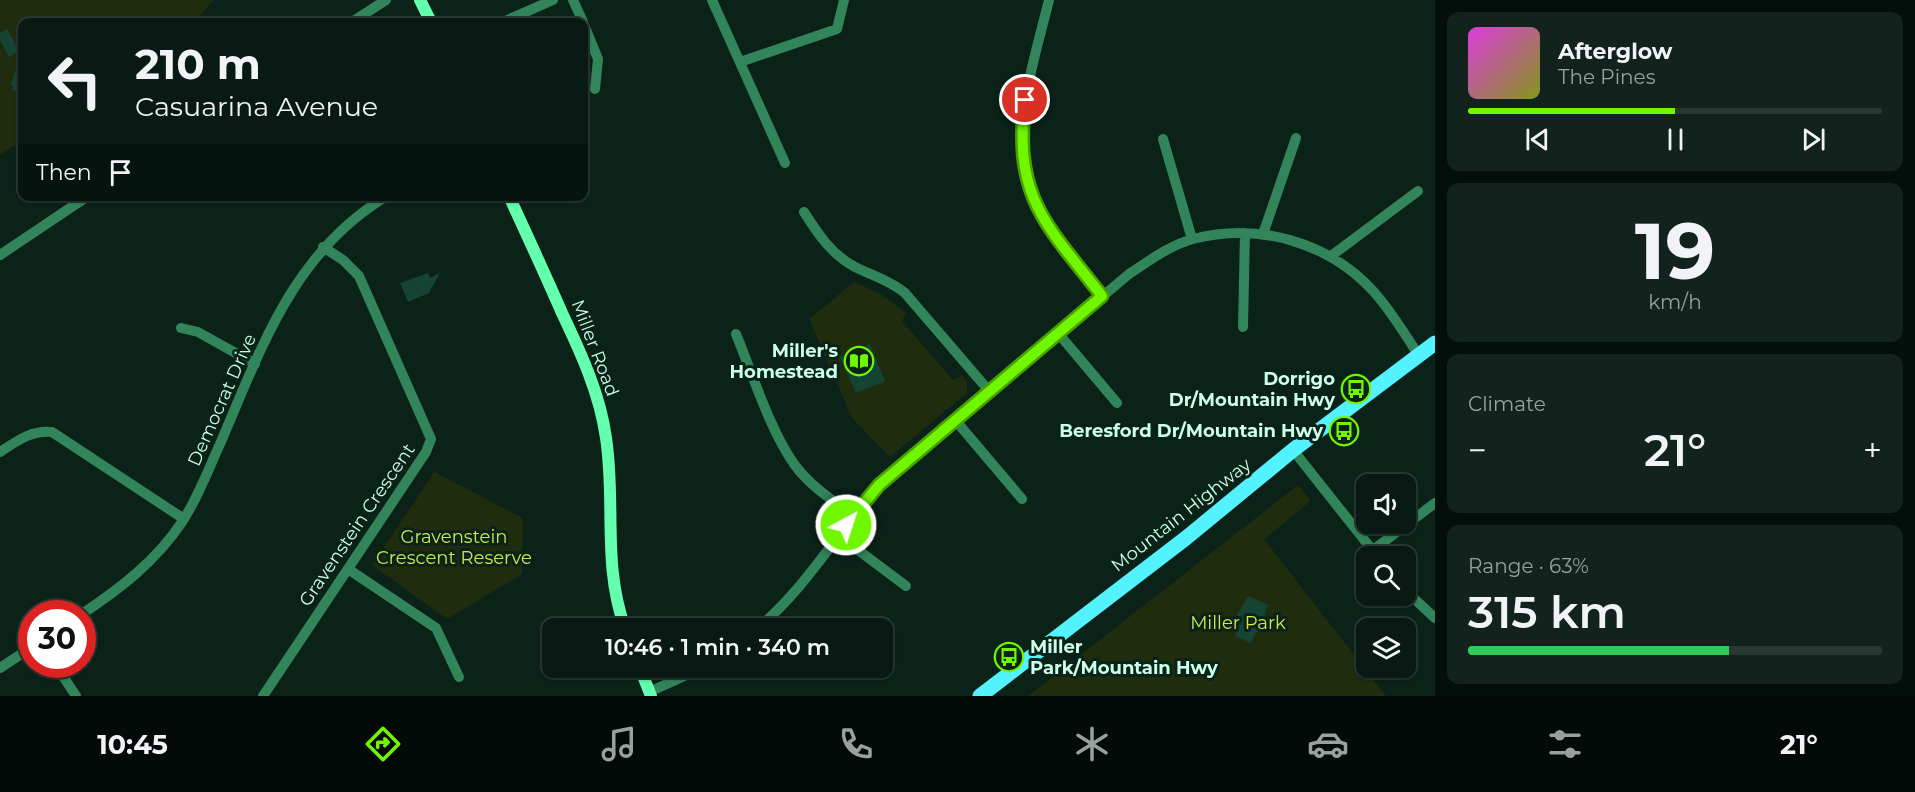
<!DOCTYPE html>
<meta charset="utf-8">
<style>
:root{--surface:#081a13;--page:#11231c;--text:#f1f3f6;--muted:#98a1a0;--line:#293833;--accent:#70f700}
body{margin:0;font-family:Montserrat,sans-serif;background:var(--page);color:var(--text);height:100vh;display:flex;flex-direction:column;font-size:22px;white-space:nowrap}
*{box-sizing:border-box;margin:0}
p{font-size:20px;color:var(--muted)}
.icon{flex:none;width:33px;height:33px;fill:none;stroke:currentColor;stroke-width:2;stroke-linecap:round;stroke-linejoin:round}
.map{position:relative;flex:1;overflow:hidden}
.panel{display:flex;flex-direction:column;gap:12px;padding:12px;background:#040e0a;width:480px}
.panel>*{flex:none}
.guide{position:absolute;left:18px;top:18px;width:570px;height:183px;border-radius:12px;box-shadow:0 2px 4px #0004,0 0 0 2px var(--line);background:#081a13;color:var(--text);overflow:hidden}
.controls{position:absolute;left:1356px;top:474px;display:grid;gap:12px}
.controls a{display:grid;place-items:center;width:60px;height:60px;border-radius:12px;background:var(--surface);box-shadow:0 2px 4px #0004,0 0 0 2px var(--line);font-size:30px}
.speed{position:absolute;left:18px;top:600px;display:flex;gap:12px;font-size:30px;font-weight:700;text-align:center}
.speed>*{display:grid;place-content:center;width:78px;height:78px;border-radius:50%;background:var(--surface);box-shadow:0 2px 4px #0004,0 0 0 2px var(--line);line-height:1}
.speed .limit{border:9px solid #d22;background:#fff;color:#111}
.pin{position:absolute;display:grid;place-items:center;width:51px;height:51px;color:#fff;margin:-26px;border:3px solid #fff;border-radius:50%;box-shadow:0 2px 6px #0007}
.me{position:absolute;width:66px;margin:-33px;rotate:40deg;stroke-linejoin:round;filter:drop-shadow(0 0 4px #0008)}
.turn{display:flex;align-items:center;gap:21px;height:126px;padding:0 18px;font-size:27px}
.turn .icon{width:78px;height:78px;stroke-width:2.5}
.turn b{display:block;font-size:42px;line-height:51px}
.then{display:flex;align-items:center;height:57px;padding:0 18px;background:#0003;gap:12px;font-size:22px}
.big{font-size:45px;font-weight:600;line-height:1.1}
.panel .card{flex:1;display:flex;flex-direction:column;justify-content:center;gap:9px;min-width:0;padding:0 21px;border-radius:12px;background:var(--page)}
.panel .dial{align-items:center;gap:0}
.dial b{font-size:78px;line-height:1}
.song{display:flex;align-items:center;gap:18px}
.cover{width:72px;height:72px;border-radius:9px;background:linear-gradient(135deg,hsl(300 70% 55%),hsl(70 70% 35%))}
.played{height:6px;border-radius:3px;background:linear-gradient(90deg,var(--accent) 50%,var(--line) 50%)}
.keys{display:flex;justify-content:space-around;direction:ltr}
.heat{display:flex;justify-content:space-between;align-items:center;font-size:33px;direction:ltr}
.charge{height:9px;border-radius:4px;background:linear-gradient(90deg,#34c759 63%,var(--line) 0)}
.trip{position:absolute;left:542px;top:618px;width:351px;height:60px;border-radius:12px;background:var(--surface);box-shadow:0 2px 4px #0004,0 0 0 2px var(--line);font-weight:600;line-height:60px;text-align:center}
.menu{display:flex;height:96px;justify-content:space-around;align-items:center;background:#030a08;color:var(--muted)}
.menu .icon{width:42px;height:42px}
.menu .active{color:var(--accent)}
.menu b{font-size:27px;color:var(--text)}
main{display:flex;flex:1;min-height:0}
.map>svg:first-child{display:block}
</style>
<main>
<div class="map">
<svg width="1435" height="696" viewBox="0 0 1435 696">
<rect width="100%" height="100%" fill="#0b2219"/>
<path fill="#202c0e" d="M0,0H214L193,22H22V140L0,155Z
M854,282L879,293L906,313L902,321L953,380L962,375L967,383V393L890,457L852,418L809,319Z
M434,472L523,518L522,574L447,619L372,565Z
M1298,485L1311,501L1264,539L1386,696H1028Z"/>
<path fill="#164434" d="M7,29L19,51L9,57L0,40V33Z
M22,51V94L12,90L14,86L11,84Z
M428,273L430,278L440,273L429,293L408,302L400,283Z
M870,344L885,381L856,393L840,357Z
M1248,596L1268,605L1258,633L1256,632L1251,643L1235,636L1240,625L1233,622Z"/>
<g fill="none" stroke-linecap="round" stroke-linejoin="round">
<path stroke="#32855a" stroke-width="10" d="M573,0L583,22
M712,0L785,163
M1049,0C1031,73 1002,153 1045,224C1060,249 1083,273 1102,296
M352,22L386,0
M503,22L553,0
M584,25L598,59L595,89
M740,62L837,29L844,0
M1163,139L1192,239
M804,212C818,234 831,254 855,267C873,276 889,280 905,293L990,392
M1263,234L1296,138
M0,255L88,196
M1331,256L1418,191
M1243,327L1245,233
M181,328L198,332L255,364
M1058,333L1117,403
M736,334C752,373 770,430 794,464C809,485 832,500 853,515
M956,421L1022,499
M1293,450L1377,556
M0,452C17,441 31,430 52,432L184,519
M838,535L906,586
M1373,550L1435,503
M348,569L436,628L459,677
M1406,591L1435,618
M82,614C121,588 156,561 182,522C198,498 208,470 220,444C261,349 293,252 387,196
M758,628C806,588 838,532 879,485L1129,274C1149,261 1170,245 1193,239C1258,222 1329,242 1374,292C1391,311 1405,334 1419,356
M55,664L76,696
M0,668L32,647
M807,668L809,670
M649,692L702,668
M263,696L426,452L431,439L359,276L343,260L323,247"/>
<path stroke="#63ffad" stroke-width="12" d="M420,0L431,22
M509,196C527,235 545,274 562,313C581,353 600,394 606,438C616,503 602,564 625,628
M640,668L651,696"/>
<path stroke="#53f2ff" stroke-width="15" d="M980,696L1186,538L1293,450L1435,343"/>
</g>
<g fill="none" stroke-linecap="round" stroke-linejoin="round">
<g stroke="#49a100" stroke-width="15">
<path id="route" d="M846,525L879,485L1102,296C1046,224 1013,198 1025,100"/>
</g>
<use href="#route" stroke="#70f700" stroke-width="10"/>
</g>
<defs>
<g id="library-ring" transform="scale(1.5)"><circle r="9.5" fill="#0b2219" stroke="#70f700" stroke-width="1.5"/><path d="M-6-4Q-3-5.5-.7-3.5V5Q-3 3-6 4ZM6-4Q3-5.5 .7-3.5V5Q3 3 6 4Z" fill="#70f700"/></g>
<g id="bus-ring" transform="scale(1.5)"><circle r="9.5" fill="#0b2219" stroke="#70f700" stroke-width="1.5"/><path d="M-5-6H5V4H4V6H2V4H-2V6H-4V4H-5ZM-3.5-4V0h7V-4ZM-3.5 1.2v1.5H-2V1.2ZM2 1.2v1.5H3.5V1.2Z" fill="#70f700"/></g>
</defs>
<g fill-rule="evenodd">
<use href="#library-ring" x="859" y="361"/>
<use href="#bus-ring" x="1356" y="389"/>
<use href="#bus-ring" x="1344" y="431"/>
<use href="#bus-ring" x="1009" y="657"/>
</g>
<g text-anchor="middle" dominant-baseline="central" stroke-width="6" stroke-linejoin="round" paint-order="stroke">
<g font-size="18" fill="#ccffe9" stroke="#0b2219">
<text transform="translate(595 348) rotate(69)">Miller Road</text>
<text transform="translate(222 400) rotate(-66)">Democrat Drive</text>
<text transform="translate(1181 515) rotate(-38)">Mountain Highway</text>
<text transform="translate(357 525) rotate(-56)">Gravenstein Crescent</text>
</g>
<g font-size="18" font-weight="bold" fill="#ccffe9" stroke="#0b2219" text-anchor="end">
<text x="838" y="351">Miller's<tspan x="838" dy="21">Homestead</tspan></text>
<text x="1335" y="379">Dorrigo<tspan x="1335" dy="21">Dr/Mountain Hwy</tspan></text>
<text x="1323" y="431">Beresford Dr/Mountain Hwy</text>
<text x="1030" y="647" text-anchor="start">Miller<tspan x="1030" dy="21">Park/Mountain Hwy</tspan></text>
</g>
<g font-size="18" fill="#cbe94d" stroke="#0b2219">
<text x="454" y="537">Gravenstein<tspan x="454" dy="21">Crescent Reserve</tspan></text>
<text x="1238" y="623">Miller Park</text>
</g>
</g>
</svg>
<div class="controls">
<a><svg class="icon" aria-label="sound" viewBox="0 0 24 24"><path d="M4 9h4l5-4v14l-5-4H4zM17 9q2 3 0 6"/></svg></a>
<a><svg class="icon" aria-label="search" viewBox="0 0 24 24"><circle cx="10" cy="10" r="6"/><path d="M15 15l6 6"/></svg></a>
<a><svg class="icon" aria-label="layers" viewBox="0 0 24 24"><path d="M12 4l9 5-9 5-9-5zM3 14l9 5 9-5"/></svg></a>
</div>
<div class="speed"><div class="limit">30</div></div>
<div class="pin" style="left:1025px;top:100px;background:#d93025"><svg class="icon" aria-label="arrive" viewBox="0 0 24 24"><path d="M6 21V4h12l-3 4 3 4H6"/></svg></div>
<svg class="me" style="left:846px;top:525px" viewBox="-20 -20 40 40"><circle r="17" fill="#70f700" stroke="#fff" stroke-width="3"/><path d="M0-11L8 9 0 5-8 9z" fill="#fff"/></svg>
<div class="trip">10:46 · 1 min · 340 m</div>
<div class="guide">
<div class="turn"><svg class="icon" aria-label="left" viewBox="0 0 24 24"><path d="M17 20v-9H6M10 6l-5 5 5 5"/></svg><div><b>210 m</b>Casuarina Avenue</div></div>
<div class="then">Then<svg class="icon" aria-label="arrive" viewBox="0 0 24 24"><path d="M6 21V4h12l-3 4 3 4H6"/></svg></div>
</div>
</div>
<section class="panel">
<div class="card">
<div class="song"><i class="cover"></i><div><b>Afterglow</b><p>The Pines</p></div></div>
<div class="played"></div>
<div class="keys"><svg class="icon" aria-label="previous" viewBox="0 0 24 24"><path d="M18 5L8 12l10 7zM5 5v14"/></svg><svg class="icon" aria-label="pause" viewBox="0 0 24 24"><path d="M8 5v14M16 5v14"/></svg><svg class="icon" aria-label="next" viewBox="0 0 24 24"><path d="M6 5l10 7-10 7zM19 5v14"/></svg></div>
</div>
<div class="card dial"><b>19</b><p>km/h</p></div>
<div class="card"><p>Climate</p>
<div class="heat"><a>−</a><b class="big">21°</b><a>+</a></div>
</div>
<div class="card"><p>Range · 63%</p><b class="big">315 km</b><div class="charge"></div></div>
</section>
</main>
<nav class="menu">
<b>10:45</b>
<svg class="icon active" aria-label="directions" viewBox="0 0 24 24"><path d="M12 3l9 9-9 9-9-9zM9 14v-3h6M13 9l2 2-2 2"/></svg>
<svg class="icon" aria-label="music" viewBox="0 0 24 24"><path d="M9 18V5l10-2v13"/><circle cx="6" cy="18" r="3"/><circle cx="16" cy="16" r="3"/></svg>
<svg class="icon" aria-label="phone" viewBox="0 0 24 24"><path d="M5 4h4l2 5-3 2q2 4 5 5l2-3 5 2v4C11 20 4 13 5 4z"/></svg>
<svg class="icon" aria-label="climate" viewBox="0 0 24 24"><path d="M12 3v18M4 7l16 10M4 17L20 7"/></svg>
<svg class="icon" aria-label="car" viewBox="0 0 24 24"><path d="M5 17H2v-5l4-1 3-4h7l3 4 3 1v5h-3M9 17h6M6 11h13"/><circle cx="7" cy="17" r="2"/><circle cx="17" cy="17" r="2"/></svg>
<svg class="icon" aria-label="filters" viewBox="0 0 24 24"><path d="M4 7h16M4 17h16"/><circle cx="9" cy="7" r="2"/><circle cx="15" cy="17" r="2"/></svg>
<b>21°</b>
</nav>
